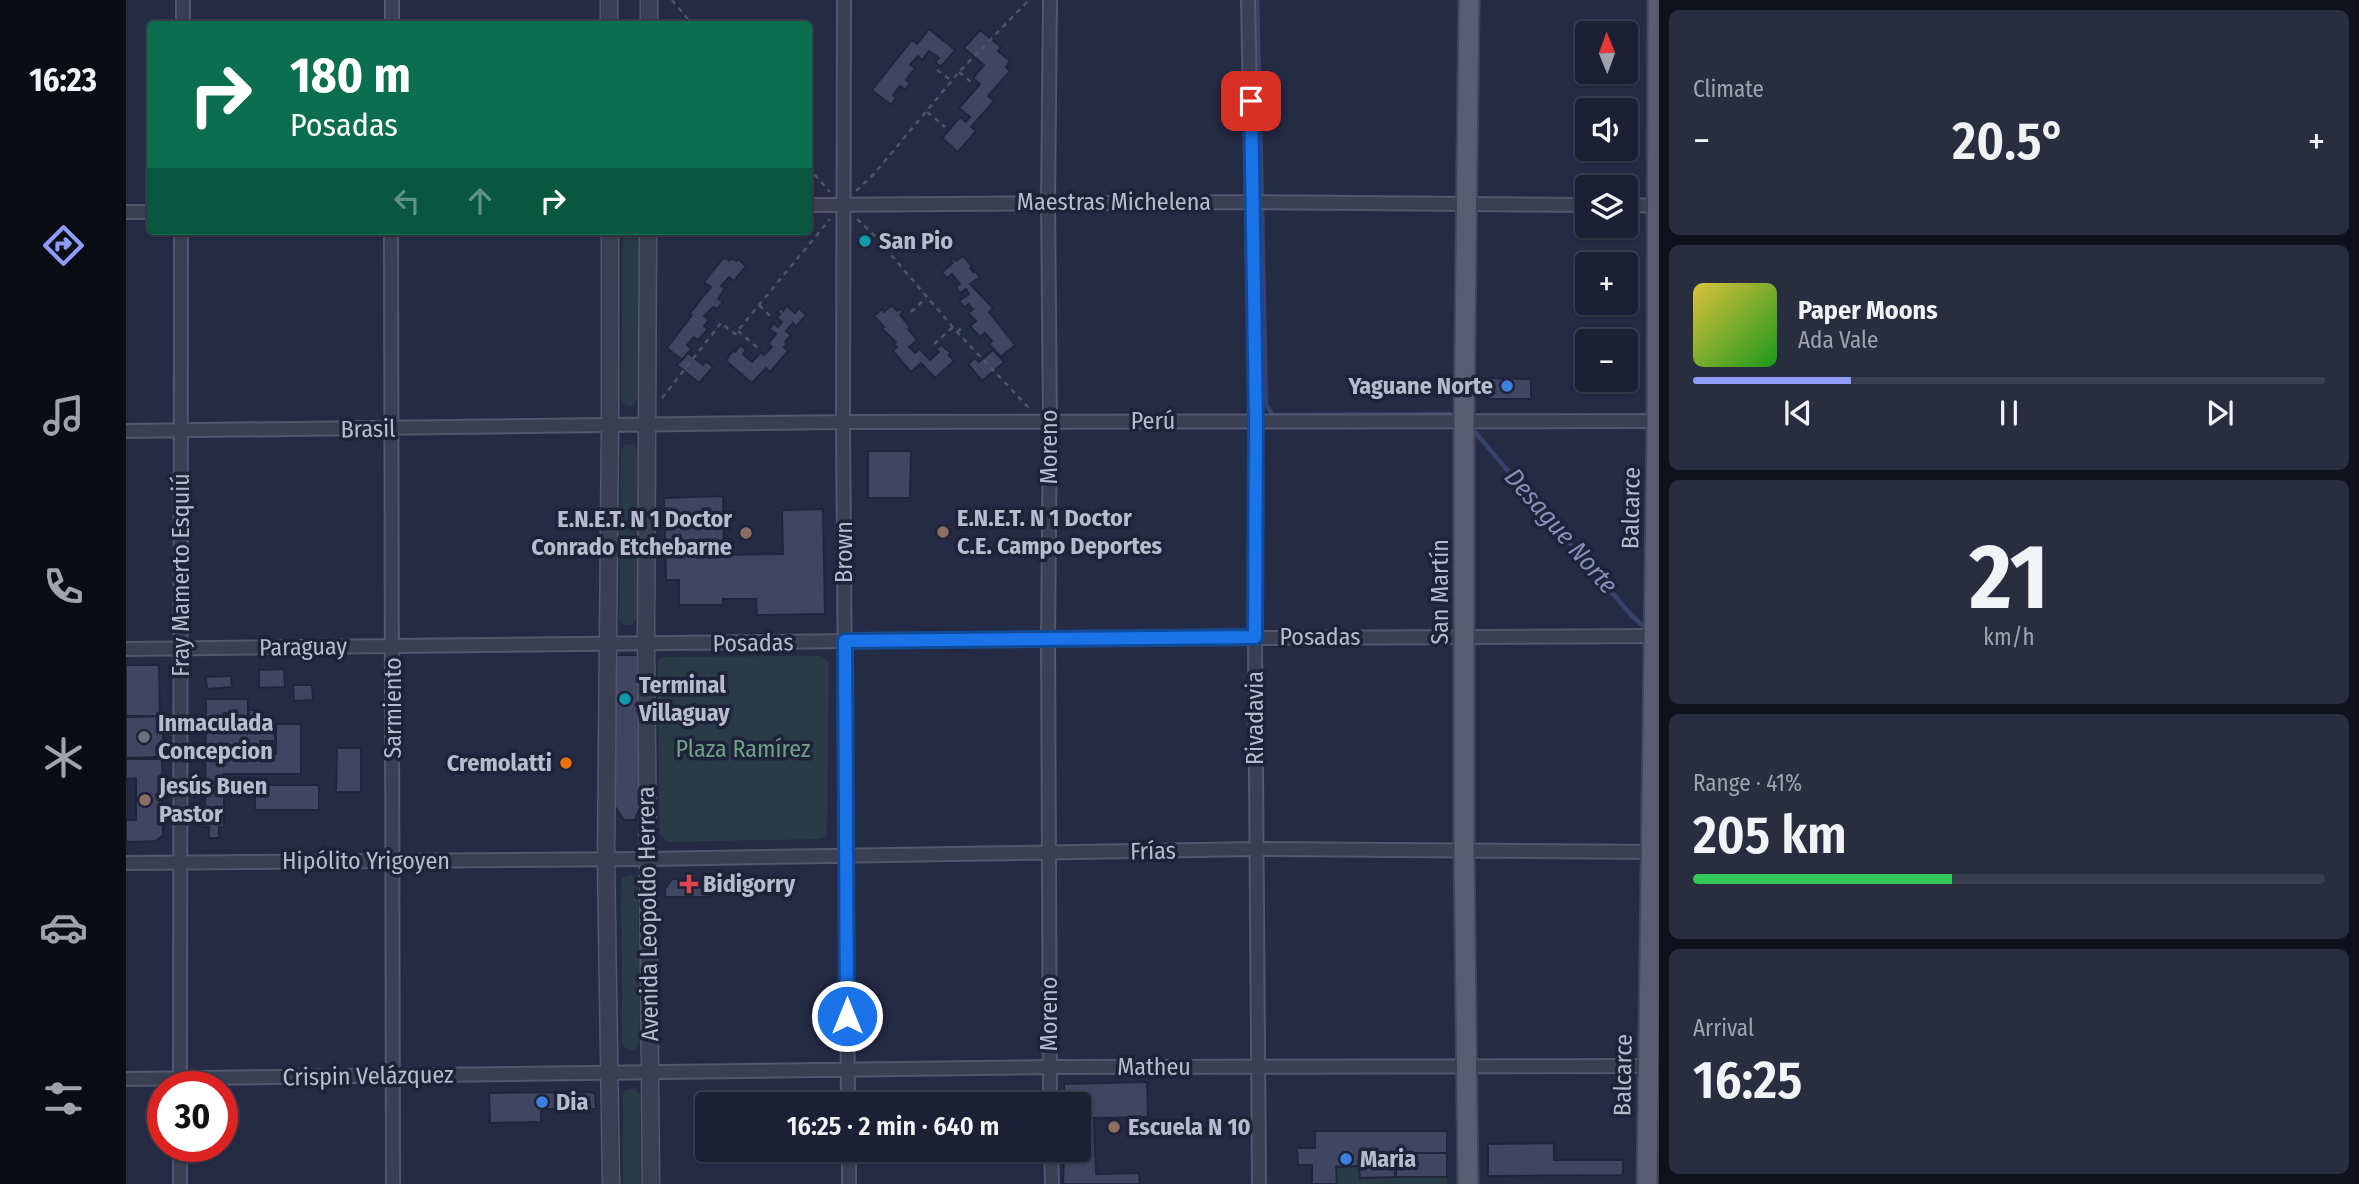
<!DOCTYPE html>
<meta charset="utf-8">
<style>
:root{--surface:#1c2034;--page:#292d40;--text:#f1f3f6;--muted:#a0a3ac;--line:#3a3e4f;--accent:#8e9dfd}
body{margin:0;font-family:"Fira Sans Condensed",sans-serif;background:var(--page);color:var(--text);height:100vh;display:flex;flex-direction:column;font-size:26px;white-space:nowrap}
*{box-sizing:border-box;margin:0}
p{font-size:23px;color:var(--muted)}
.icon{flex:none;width:38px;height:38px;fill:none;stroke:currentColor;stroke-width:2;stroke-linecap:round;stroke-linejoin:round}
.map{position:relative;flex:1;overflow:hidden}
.drawer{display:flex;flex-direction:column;gap:10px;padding:10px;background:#0f121d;width:700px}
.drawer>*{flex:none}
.top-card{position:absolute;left:21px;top:21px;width:665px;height:214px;border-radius:7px;box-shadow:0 2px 5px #0004,0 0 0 2px var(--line);background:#0b6e4f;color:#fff;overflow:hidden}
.needle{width:46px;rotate:359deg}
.buttons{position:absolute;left:1449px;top:21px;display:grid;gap:14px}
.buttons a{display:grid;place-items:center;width:63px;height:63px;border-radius:7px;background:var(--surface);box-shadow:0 2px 5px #0004,0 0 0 2px var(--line);font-size:35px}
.speed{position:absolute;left:21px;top:1071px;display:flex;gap:14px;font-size:35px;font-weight:700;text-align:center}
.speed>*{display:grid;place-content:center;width:91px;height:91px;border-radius:50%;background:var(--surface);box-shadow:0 2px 5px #0004,0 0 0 2px var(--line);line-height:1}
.speed .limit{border:10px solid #d22;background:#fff;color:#111}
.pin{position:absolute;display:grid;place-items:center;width:60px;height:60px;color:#fff;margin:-30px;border-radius:14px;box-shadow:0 4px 10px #0006}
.me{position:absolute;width:77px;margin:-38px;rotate:0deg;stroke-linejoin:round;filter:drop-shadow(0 0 5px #0008)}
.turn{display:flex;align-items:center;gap:24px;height:147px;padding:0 28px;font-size:32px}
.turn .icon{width:91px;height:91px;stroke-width:2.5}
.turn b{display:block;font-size:49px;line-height:60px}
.lanes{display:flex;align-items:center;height:66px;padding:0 28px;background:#0003;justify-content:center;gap:35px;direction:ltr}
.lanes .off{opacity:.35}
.big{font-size:52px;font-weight:600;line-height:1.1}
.drawer .tile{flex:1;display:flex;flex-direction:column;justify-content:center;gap:10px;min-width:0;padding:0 24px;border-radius:10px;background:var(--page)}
.drawer .dial{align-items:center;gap:0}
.dial b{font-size:91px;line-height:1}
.song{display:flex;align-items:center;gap:21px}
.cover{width:84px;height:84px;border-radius:10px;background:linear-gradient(135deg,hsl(50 70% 55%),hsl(120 70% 35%))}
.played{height:7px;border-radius:4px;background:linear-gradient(90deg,var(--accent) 25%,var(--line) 25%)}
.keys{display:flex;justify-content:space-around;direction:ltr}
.heat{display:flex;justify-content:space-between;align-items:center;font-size:38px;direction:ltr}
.charge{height:10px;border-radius:5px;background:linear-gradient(90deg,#34c759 41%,var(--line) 0)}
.trip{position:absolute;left:569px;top:1092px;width:396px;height:70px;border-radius:7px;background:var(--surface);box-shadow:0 2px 5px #0004,0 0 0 2px var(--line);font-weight:600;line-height:70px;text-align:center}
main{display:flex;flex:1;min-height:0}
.tabs{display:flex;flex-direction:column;width:126px;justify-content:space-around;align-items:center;background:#0b0d15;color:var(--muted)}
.tabs .icon{width:49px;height:49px}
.tabs .selected{color:var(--accent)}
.tabs b{font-size:32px;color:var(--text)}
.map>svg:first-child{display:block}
</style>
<main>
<nav class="tabs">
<b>16:23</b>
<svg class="icon selected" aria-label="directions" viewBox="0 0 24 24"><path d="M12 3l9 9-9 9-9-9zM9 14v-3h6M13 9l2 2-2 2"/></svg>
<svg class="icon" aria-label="music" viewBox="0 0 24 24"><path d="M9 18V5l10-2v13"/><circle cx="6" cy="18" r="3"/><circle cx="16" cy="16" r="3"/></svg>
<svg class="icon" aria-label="phone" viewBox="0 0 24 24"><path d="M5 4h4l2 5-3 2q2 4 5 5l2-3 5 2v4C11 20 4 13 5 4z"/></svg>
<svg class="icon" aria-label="climate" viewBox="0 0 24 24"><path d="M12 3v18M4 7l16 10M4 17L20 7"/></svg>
<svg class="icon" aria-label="car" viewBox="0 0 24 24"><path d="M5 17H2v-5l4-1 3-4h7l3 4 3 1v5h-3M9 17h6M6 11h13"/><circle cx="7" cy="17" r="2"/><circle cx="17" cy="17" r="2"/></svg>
<svg class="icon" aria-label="filters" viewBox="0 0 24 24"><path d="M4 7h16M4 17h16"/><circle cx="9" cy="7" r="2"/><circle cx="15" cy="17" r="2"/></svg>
</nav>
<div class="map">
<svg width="1533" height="1184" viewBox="0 0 1533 1184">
<rect width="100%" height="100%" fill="#262b45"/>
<path fill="#283b46" d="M506,231L514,237L512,398L507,405L503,406L497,403L495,398L497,237L501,232Z
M504,444L508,445L512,451L511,618L506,625C500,626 495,624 493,618L495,450L499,445Z
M695,656L703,662L701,835L695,839L542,842L534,834L531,661L537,657Z
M503,875L507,876L512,881L514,1042L509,1049L505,1050L498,1047L496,1042L495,881L496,878Z
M505,1089H509L514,1095L515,1184H497V1095L498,1091Z
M1211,1167H1233L1234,1178L1321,1177V1184H1211Z"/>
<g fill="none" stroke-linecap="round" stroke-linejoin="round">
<path stroke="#39426c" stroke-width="4.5" d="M1131,0L1136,195
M1136,209L1140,405L1147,415L1324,414
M1348,431L1506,616L1522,630"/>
</g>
<path fill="#404662" stroke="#21253c" stroke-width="2" d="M803,29L829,50L815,67L809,62L813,58L803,51L796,60L792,56L784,65L789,68L780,80L784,83L779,90L774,86L767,95L770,98L765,105L746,90L786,40L791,44Z
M854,30L875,47L872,51L884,61L880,67L884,71L862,96L868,101L845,127L850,131L832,152L816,138L834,117L840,122L844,117L833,108L854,84L847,78L858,65L838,48Z
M837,256L846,266L844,268L847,272L849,271L854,277L844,284L867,308L863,312L889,345L875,357L863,344L866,341L859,333L854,337L844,326L850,321L842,313L847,309L843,304L838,307L833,301L843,294L840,289L834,293L830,287L834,284L826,274L821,278L816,272L827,263L824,260L827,258L830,261Z
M598,257L603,261L606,258L610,261L612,259L620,266L608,281L603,277L595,286L599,288L592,299L597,302L591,309L587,307L578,316L583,320L578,326L582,329L572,340L568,337L561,345L565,349L556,360L541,348L566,315L563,314L585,287L578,282Z
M766,305L771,311L774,309L777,312L774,315L784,327L782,329L791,340L783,347L789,353L794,349L804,360L813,352L810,349L815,345L825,353L823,355L828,361L809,378L795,363L785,372L767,351L771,347L768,344L770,342L756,329L758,327L748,316L756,309L758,312Z
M661,306L669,313L673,308L680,315L670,327L667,323L660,331L665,335L659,342L661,344L658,347L662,351L644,372L640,368L626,383L600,361L607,350L609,352L614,345L620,350L617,354L626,362L635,352L638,355L646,347L642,344L650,334L643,329L648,323L652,327L656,322L651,318L654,314L651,312L655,308L657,311Z
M867,350L878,362L856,381L842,364L849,358L853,362Z
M562,353L577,365L580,361L587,367L573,383L551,365Z
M1356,378L1405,379V399H1363L1357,394Z
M742,451H785L784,498H742Z
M597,496L598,555L657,554L656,510L697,509L699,614L631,615L630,599H597V605H553V580H540L538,498Z
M482,655H514V808L509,820H498L490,808H484Z
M0,665H33L34,716H0Z
M158,669L159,687L133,688V670Z
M105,676L106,687L81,689L80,677Z
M167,685H186L187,700L168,701Z
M80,699H122V723H105V713H98V732H123V710H134V723H149V741H134V754H150V724H175V774H98V827H93V838H83V827H79Z
M37,716V757L0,758V717Z
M211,748H235V792H210Z
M0,759H36L37,835L30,841L0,842V820H10V778L0,779Z
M129,785H193V810H129Z
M583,878V897H539V889L546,879Z
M1021,1082L1022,1117L968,1118L970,1174L1013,1173L1014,1184H937L938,1150H952V1104H938V1084Z
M465,1092L469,1094L470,1109H415V1122L364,1123L363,1093Z
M1189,1131H1321V1153H1269V1177L1234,1178L1233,1166L1210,1167L1211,1184H1186V1165H1172L1171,1148H1189Z
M1428,1143V1160H1497V1175L1362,1176V1144Z
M1270,1153H1321V1177H1270Z"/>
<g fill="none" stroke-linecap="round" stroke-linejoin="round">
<g stroke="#53566c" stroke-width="16">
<path id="minor" d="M718,0L717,422L722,1104
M1122,0L1130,421L1129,637L1133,1184
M57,24V0
M266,24V0
M682,205L1127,202L1461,205
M1500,205L1533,206
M0,212H24
M265,231L267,1184
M0,431L717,422L1533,421
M0,649L922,639L1533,636
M0,863L521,859L1130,849L1533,852
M0,1079L923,1067L1533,1066
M54,1086L55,231
M924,1104L922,639L924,421L922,202L924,0
M723,1150V1184
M925,1150L926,1184
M54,1184V1146"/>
</g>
<g stroke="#53566c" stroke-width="19">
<path id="tertiary" d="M483,0V24
M523,24V0
M484,231V426L480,859L485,1184
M522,231L520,644L525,1184"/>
</g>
<g stroke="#41455b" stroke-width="23">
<path id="primary" d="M1342,1184L1338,851V421L1343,0
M1521,1184L1531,421L1532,0"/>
</g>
<path stroke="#475862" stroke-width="2.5" stroke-dasharray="5 5" stroke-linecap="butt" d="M546,0L566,24
M811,70L826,81
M833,72L845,82
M801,112L819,127
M682,167L704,192
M730,191L748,174L833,72L903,0
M731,219L749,236L831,332L903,408
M633,305L645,317
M785,312L800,298
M612,331L632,348
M831,332L838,326
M808,344L827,327
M536,398L595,323L609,334L704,219"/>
<use href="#minor" stroke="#3b3f54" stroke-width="12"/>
<use href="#tertiary" stroke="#3b3f54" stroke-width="16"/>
<use href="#primary" stroke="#595d74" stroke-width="19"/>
</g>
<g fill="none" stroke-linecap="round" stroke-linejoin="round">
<g stroke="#114b97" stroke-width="18">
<path id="route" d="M721,1016L719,641L1129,637L1130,421L1125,101"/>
</g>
<use href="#route" stroke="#1a73e8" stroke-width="12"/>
</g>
<g fill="#0f9aa8" stroke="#1f233a" stroke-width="2.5">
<circle cx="739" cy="241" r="7"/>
<circle cx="499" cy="699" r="7"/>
</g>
<g fill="#3f7fe0" stroke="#1f233a" stroke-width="2.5">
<circle cx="1381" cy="386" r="7"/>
<circle cx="416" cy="1102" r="7"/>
<circle cx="1220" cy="1159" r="7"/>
</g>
<g fill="#8d6e63" stroke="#1f233a" stroke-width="2.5">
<circle cx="817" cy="532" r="7"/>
<circle cx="620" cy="533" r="7"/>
<circle cx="19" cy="800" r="7"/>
<circle cx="988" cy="1127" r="7"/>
</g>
<circle fill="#6b7280" stroke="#1f233a" stroke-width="2.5" cx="18" cy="737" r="7"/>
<circle fill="#e8710a" stroke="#1f233a" stroke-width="2.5" cx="440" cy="763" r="7"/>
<path fill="#e0444e" stroke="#1f233a" stroke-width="2.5" d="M559.5 873.5h7v7h7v7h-7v7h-7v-7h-7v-7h7z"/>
<g text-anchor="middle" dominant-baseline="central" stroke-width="7" stroke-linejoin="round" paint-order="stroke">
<g font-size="24" fill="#b8bbce" stroke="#1f233a">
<text x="988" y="202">Maestras Michelena</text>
<text x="1027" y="421">Perú</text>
<text transform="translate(242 429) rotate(-1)">Brasil</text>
<text transform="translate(923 447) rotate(-90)">Moreno</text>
<text transform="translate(1505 508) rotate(-89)">Balcarce</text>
<text transform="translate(718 552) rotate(-90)">Brown</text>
<text transform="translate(55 575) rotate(-90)">Fray Mamerto Esquiú</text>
<text transform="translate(1314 592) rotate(-90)">San Martín</text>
<text x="1194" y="637">Posadas</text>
<text transform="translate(627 643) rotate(-1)">Posadas</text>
<text transform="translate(177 647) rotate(-1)">Paraguay</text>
<text transform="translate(267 708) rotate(-90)">Sarmiento</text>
<text transform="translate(1129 718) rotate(-90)">Rivadavia</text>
<text transform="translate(1027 851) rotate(-1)">Frías</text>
<text x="240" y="861">Hipólito Yrigoyen</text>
<text transform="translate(522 914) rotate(-91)">Avenida Leopoldo Herrera</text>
<text transform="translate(923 1014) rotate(-90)">Moreno</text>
<text x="1028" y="1067">Matheu</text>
<text transform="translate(1497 1075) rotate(-89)">Balcarce</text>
<text transform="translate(242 1076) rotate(-1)">Crispin Velázquez</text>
</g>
<g font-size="24" font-weight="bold" fill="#b8bbce" stroke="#1f233a" text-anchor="start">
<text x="753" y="241">San Pio</text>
<text x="1367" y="386" text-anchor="end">Yaguane Norte</text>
<text x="831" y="518">E.N.E.T. N 1 Doctor<tspan x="831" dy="28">C.E. Campo Deportes</tspan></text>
<text x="606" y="519" text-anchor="end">E.N.E.T. N 1 Doctor<tspan x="606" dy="28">Conrado Etchebarne</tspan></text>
<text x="513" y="685">Terminal<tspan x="513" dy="28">Villaguay</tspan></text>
<text x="32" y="723">Inmaculada<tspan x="32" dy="28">Concepcion</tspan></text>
<text x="426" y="763" text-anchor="end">Cremolatti</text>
<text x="33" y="786">Jesús Buen<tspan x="33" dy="28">Pastor</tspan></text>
<text x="577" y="884">Bidigorry</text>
<text x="430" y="1102">Dia</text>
<text x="1002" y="1127">Escuela N 10</text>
<text x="1234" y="1159">Maria</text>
</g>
<g font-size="24" fill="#6ea086" stroke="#1f233a">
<text x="617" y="749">Plaza Ramírez</text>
</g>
<g font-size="26" font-style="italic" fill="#858fba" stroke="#1f233a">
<text transform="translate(1435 531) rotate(49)">Desague Norte</text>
</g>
</g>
</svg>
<div class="buttons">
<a><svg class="needle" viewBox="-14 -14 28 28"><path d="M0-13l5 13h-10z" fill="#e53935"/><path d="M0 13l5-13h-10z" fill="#a0a3ac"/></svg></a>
<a><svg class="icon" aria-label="sound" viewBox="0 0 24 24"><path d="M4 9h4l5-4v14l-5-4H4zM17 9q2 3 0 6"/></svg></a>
<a><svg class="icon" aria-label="layers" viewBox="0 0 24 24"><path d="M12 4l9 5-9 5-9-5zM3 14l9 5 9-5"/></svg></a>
<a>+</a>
<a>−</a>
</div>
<div class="speed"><div class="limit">30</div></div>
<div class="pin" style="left:1125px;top:101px;background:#d93025"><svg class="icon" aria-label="arrive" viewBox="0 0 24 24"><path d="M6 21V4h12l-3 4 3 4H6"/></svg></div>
<svg class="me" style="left:721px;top:1016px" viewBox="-20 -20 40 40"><circle r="17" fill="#1a73e8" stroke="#fff" stroke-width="3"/><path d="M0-11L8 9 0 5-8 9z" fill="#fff"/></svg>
<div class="trip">16:25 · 2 min · 640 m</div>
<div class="top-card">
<div class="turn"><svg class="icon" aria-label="right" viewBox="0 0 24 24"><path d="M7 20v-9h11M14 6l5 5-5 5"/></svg><div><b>180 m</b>Posadas</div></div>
<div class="lanes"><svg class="icon off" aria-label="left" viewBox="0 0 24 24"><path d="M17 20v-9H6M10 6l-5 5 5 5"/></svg><svg class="icon off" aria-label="ahead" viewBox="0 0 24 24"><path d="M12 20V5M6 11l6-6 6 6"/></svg><svg class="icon" aria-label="right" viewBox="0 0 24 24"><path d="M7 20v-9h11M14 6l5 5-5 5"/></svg></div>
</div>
</div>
<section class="drawer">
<div class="tile"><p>Climate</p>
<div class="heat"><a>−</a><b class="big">20.5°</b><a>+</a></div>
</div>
<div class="tile">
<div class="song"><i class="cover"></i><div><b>Paper Moons</b><p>Ada Vale</p></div></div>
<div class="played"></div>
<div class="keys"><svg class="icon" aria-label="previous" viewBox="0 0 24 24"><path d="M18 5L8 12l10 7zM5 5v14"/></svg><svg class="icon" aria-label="pause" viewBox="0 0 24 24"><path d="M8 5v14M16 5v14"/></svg><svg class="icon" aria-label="next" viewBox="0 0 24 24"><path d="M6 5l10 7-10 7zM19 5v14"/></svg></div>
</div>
<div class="tile dial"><b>21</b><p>km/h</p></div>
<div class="tile"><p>Range · 41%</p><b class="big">205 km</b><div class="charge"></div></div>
<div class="tile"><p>Arrival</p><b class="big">16:25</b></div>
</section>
</main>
